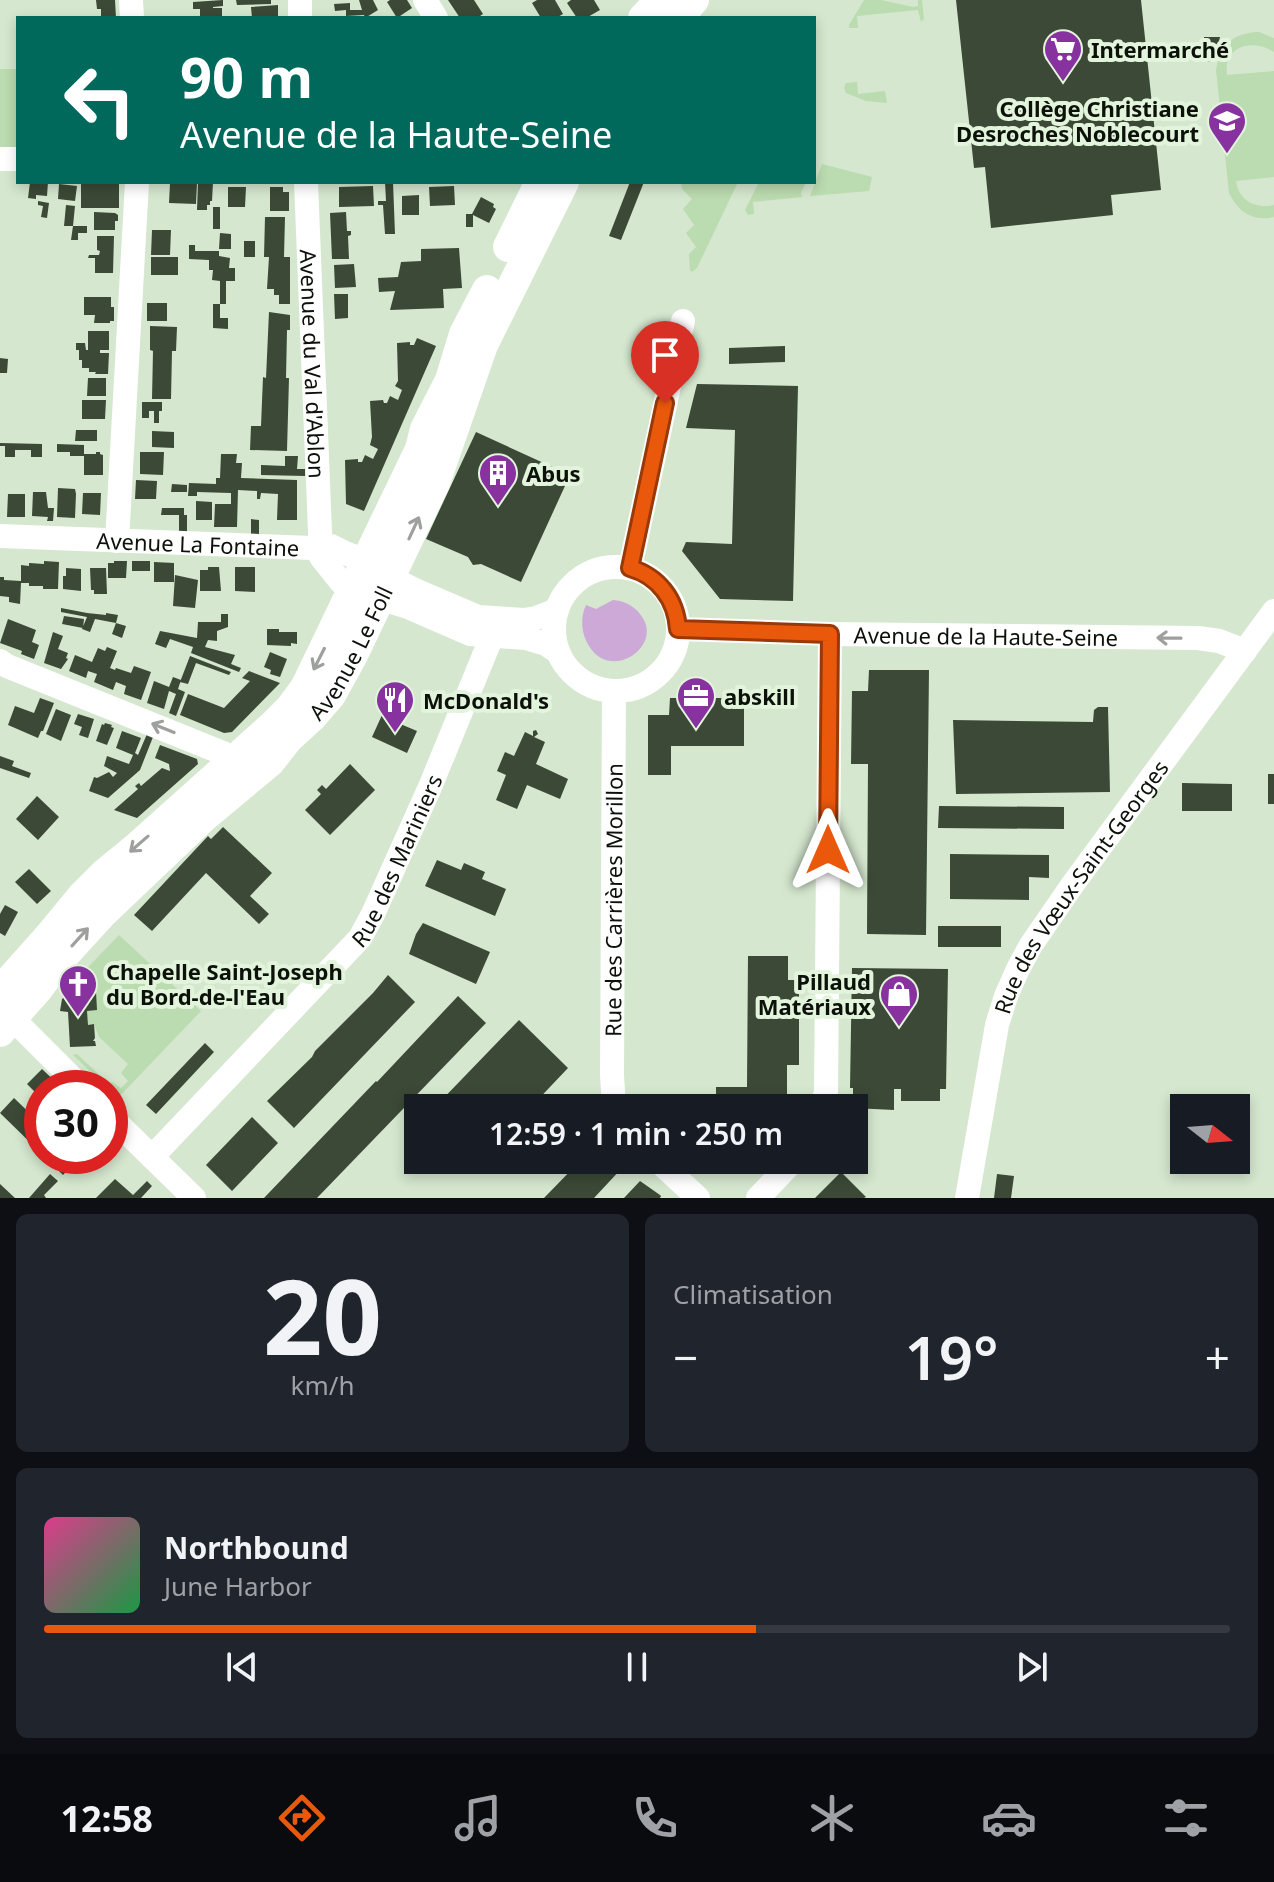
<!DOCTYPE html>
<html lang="fr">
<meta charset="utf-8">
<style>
:root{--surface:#171b24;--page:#20242c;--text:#f1f3f6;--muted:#9ea1a6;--line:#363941;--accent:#ea580c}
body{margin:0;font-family:"Noto Sans",sans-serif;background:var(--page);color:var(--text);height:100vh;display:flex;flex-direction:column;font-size:30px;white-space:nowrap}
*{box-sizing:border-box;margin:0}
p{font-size:26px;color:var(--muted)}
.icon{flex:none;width:44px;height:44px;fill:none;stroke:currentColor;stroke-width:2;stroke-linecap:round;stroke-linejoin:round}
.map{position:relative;height:1198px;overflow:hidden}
.sheet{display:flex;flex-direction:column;gap:16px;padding:16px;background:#0d0f14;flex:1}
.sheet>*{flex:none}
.banner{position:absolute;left:16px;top:16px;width:800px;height:168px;border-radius:0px;box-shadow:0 4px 12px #0003;background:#00695c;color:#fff;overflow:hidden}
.needle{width:52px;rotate:107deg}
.fabs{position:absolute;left:1170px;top:1094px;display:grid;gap:16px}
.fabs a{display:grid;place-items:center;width:80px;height:80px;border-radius:0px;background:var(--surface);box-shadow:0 4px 12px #0003;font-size:40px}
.speed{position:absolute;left:24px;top:1070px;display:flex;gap:16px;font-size:40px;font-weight:700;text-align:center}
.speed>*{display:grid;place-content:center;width:104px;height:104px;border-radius:50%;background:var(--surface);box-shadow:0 4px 12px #0003;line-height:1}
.speed .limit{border:12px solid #d22;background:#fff;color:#111}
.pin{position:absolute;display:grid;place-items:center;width:68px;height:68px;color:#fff;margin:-82px -34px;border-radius:50% 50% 50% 0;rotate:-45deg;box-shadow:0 0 8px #0007}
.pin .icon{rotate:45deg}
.me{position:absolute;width:88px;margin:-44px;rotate:0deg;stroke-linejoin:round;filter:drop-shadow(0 0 6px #0008)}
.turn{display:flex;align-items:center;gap:28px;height:168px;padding:0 32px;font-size:36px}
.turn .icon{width:104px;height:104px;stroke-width:2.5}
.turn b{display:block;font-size:56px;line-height:68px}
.big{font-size:60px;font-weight:600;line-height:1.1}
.sheet .card{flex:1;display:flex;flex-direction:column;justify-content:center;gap:12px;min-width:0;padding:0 28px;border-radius:12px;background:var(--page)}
.sheet .dial{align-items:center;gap:0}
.dial b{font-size:104px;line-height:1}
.song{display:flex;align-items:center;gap:24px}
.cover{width:96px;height:96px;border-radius:12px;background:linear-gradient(135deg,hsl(330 70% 55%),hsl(140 70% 35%))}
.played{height:8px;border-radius:4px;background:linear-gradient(90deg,var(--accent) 60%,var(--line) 60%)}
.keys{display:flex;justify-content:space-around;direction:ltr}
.heat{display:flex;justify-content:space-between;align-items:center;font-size:44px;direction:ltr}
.sheet .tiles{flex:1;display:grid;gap:16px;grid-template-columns:1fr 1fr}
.card:last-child{grid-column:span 2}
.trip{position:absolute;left:404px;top:1094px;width:464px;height:80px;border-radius:0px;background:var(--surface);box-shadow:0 4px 12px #0003;font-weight:600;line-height:80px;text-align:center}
.tab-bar{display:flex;height:128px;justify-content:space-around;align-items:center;background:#090b0e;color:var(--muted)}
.tab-bar .icon{width:56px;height:56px}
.tab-bar .current{color:var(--accent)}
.tab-bar b{font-size:36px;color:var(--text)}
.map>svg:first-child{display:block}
</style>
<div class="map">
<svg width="1274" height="1198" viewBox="0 0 1274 1198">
<rect width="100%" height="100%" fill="#d5e7cf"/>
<path fill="#bbdbb0" d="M864,0H881L913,7L918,6V0H922L924,19L921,22L918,10L857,16L858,28H849V25Z
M1259,32L1274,38V52C1252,38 1223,46 1227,75L1274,71V177L1236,181C1239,201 1255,209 1274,205V217C1253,222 1238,212 1229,193L1216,70C1221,44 1233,33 1259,32Z
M0,69H18V148H0Z
M857,82L858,94L885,91L887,103L866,101L846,93L844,88L846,83Z
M822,164L872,177L869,191L810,196Z
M681,182H738L697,268L692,272L690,270L689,254L696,247L686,233L694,225L683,209L692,199L682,189Z
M759,182H806L801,193L802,197L753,202L754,214L748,215L745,210Z
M119,935L201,1011L118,1098L110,1090V1088H108L73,1055L77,1054L109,1084L112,1082L121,1088L128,1081L121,1073L128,1064L99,1037L94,1024L88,1025L85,987L73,988L71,985Z"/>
<path fill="#cca9d7" d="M613,600C624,601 633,605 640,614C666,645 611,683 589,646C581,634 580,617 586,605L596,609Z"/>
<path fill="#3b4936" d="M96,0H115L116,18H101V9H97Z
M223,0V6L213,7V8H222V18H200V9H193V2Z
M236,0H271V4L237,5Z
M359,0H373L378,10L365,18L364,15L346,16V10L335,11L334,4L350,3V10H362Z
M390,0H407L412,8L397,18L387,2Z
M448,0H474L483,14L477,18H460Z
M537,0H555L563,14L556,18H541L532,3Z
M571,0H594L600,10L586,18H577L567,3Z
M956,0H1141L1161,190L1111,195L1113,215L991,228L985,167L974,168Z
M278,5V18H252L251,7Z
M1204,37H1220L1214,62H1204Z
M30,182H48L47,196L36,195V199L28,198Z
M81,182H119V208H81Z
M198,182H213L212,201H210V205H207V210H197Z
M385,182H393L395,234H385L383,205H378V201H386Z
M630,182H644L621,240L609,236Z
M170,183H197L196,204L169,203Z
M59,184L77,186L75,201L58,199Z
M373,186L374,206L339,207V187Z
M454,186L455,205L430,206L429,187Z
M228,187H246L245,207H228Z
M270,187H283V192H289V211H270Z
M419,195V215H402V196Z
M481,197L494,204L493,207L496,209L489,223L473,215V227H466V214H472Z
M38,201L49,203L47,218L41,217L43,206L38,205Z
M66,205L75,206L73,226H64Z
M213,207H220V229H213Z
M94,212L115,213L118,215V221H115V230H94Z
M346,212L347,231H351V235L348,236L349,259H332L330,213Z
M265,217H285L284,257H290V304H279V295H274V289H267L269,257H264Z
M73,226H87V233H78V240H71Z
M152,230H171L170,255H151Z
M220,233L231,234V249H219Z
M97,236H114L113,273H95V258H88L89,255H99L100,251L97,250Z
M244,241H255V257H244Z
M189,245H195V251H219V256L230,258L229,268H235V281H226V304H220V281L212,280L213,270H209V260L189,259Z
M459,248L462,288L443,289L444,308L390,310L395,291L379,292L378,278L398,277L401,262L421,261V249Z
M151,257H178V275H151Z
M354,264L356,287L335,288L334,265Z
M334,294H348V318L335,319Z
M84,297H111V307H114V321H110V323H94L95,315H84Z
M147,303H167V321H147Z
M213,304H220V318H228V329L213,328Z
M269,312L290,315V330H287L286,378H289L287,451L250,450L251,426H261L263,377L266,378Z
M150,326L177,327L176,351H172L171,399H152L153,351L150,350Z
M88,331H109V350H100V353H109L108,374H95L96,372H89V368H82V360H79V350H76V343H85L86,350H88Z
M417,338L436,346L364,511L346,504L345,460L358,459V462H362L365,455L373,459L378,449L370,445L372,437L370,401L383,400L384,403H387L390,396L398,400L402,390L395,386L398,381L397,343L410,342V345H414Z
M785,346V362L729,364V348Z
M0,358L8,359L7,373H0Z
M88,378H106V396H87Z
M697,384L798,386L793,601L720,599L682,551L686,542L732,544L735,430L686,428Z
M82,400H106L105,419H82Z
M142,402H162V411H159V423H154V411H149V418H142Z
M76,430H97V441H75Z
M152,431L174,432V448L152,447Z
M476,432L570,475L521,582L481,564L473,565L468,557L426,539Z
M0,443L42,444V457H31V450H15V457H5V446H0Z
M57,444L84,445V456H70V452H57Z
M96,452H100V454L103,455V475H84V454H96Z
M140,452H164L163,475L140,474Z
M221,454H237L236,463H242L241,478L297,480V520H277L278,494L261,493L260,499H257V491L238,490L237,527H214L215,504H231V493L197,492V496H188L189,483L216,484V478H220Z
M285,456H298L297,469H305V476L261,475V465L285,466Z
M136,480L157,481L156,499H135Z
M172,484L187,485V492H171Z
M58,488L75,489L76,494L75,518L57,517Z
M33,492H46L48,508H54L53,521H47L48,517L32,516Z
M83,493H101L100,515L82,514Z
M8,494H25V517H7Z
M196,501L212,502V520H196Z
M162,508H184V515H187V532H179V515H161Z
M251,519L259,520V535L251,534Z
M44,561L59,562L58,589H43V586H29V583H21L20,604L9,602V597L0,596V577H4V580L21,581V565L29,566V563L44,564Z
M114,561H127L126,578H108V563H114Z
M132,561H150V571H132Z
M154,562L174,563V582H154Z
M208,567H219L221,591H200V570H208Z
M235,567H255V592L235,591Z
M66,568L81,569V591L63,589V576H66Z
M90,568H106L107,594H94V590H91Z
M175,575L198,580L195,608L173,606Z
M61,608L87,613L106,615V613L118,615L116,623L95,619L90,632L82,629L87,617L61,612Z
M221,614H228V627L217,631V641L208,640L205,647L235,655L231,664L241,668L239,672L191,653L193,647L170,639L166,648L155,644L160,631L197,638L198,622H221Z
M64,616L84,619L83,628L62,624Z
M8,619L36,630L32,642L39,645L34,659L21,654L22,651L0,643Z
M116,623L126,626L122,638L112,634Z
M267,629H279V632H297V644L291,643V646L267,645Z
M53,632L63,636L58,649L68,653L66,658L68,659L61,669L44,663Z
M107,647L117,651L110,668L115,670L116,668L131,673L134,666L151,672L141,700L124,694L126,686L116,682L113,690L94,682L97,674L88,671L86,678L69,671L75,655L92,662L98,648L105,651Z
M270,652L287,659L280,677L270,674L271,670L264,667Z
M190,656L231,672L229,675L196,663L188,684L180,682Z
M869,670H929L926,935L867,934L868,764H851L852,691H868Z
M249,671L280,683L232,732L224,733L180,715L188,694L224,708L250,681L242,678Z
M173,677L181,680L178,689L185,692L176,716L169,713L176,694L169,691L164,709L147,703L154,681L169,687Z
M40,698L54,703L43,731H41L38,738L8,725L15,706L34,713Z
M670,698H744V746H671V775H648V715H669Z
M1098,707H1108L1110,792L956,794L953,720L1093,722L1094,710Z
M56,709L71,715L61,741L46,734Z
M393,712L401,715L398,723L417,731L407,753L372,737L382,715L391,719Z
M78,714L94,719L88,738L79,735L82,727L74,724Z
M105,723L112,725L111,727L114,728L107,745L96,741L102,724L104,725Z
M536,730L538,734L534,737L545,742L536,764L568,779L560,799L527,785L517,809L496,800L506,775L497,771L505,752L514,756L525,732L533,736V731Z
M122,731L141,738L135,753L138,755L147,734L153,737L140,770L108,798L89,791L94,777L97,778L109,772L113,777L117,773L104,766L107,756L129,764L133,755L116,748Z
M160,745L197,759L198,764L137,818L114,810L138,789L135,786L139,783L141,786L162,768L170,771L169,764L155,758Z
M0,756L14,761L12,766L31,773L29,778L0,768Z
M350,764L375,790L330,835L305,810L321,794L317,790L322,785L326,789Z
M1268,774H1274V804H1268Z
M1182,783L1232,784V811H1182Z
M37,796L59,817L38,840L16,819Z
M939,806L1064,807V829L938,828Z
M223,827L272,873L250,896L269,914L259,924L206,873L152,931L134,915L208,836L211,839Z
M950,854L1049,855V878L1029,877V900L950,899Z
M437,860L461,870L464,863L485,872L482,879L506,889L495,916L425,886Z
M29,869L51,891L37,904L15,882Z
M5,905L18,912L5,936L0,933V914Z
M423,923L490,952L476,984L409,954L416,934Z
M938,926H1001V947H938Z
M748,956H788V980H799V1065H787V1101H772V1108H716V1087H747Z
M852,968L948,969L946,1089H940V1101H901V1089H894V1110L853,1108V1088H850Z
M388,975L415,1002L294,1128L267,1101L312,1057L315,1051L373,993Z
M69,984L73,988L86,987V992H96L97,1010L87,1011L88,1025L94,1024L95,1038L93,1041H95L96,1046L70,1047L68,1012L60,1011L62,999L68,993L65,986Z
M458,996L486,1023L317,1198H264L376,1081L377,1082Z
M519,1020L568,1068L530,1108H434Z
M205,1043L214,1052L156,1114L146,1105Z
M42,1069L62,1088H42V1099L27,1084Z
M14,1098L42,1125V1154L0,1113Z
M252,1117L278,1143L232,1191L206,1165Z
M44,1156H75L78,1159L63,1175Z
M82,1156H100L88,1165L80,1158Z
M581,1160H614L622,1168L594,1198H544Z
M841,1172L866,1197L864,1198H815Z
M50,1174L58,1181L44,1195L46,1198H29Z
M997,1174L1014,1176L1011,1198H994Z
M115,1179L133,1195L147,1181L152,1186L141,1198H96Z
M640,1181L660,1195L661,1196L660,1198H624Z
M0,1184L15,1198H0Z"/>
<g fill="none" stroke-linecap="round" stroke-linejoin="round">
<g stroke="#fff" stroke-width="24">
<path d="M131,0L132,18"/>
<path d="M300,0V18"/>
<path d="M425,0L436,18"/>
<path d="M0,159H18"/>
<path id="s1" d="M306,182L321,557L341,582L366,594L408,607L470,634L526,638L546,644L558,652"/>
<path id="s2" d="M0,536L312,548L321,544L331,546L345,553L361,559L391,578L415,590L478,617L524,620L536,618L557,610"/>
<path d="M117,541L137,182"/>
<circle cx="616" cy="629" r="62"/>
<path d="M630,568L683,321"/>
<path id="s3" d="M678,629L830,634L1198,638L1219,641L1245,651"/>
<path d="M0,661L7,666L235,758"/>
<path d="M0,1006L82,1088"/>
<path id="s4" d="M614,1108L612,1075L614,691"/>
<path d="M821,1108L826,1092L830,634"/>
<path d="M110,1116L194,1198"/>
<path id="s5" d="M152,1157L360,938L373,914L430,787L492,636"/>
<path d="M657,1160L698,1198"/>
<path d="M758,1198L794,1160"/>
<path id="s6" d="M967,1198L997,1025L1006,996L1018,969L1031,945L1073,884L1274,611"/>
</g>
<g stroke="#fff" stroke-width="30">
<path d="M643,18L660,0"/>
<path d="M678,18L694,0"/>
<path d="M508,247L540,182"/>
<path d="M0,991L49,936L82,896L105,873L138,846L272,726L290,708L305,688L420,449L425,429L450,380L464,334L487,290"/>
<path id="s7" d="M0,1032L38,989L58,962L101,915L204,817L270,762L288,739L312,717L331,695L353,655L435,483L483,345L564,182"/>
</g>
</g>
<defs><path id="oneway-shaft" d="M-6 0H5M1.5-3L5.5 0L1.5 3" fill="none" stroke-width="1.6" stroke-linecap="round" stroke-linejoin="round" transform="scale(2)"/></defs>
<g stroke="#9ea09d">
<use href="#oneway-shaft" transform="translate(414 528) rotate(-65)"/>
<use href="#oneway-shaft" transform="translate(1169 638) rotate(-179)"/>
<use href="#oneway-shaft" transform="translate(319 659) rotate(117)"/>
<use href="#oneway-shaft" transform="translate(163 728) rotate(-158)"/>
<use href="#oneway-shaft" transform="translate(139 844) rotate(139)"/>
<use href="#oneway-shaft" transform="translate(80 937) rotate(-48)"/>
</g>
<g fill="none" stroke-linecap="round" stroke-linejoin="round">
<g stroke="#983908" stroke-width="20">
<path id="route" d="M665,403L630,568C658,576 676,599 678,629L830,634L828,850"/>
</g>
<use href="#route" stroke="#ea580c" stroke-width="14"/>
</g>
<defs>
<g id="supermarket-pin" transform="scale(2)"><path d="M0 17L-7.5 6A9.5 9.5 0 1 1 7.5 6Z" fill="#8832a0" stroke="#e2f4dc"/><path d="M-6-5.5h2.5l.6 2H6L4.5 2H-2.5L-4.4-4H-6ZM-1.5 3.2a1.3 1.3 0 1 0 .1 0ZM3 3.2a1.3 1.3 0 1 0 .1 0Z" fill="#fff"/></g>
<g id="school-pin" transform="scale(2)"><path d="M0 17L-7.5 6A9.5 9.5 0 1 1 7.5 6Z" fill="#8832a0" stroke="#e2f4dc"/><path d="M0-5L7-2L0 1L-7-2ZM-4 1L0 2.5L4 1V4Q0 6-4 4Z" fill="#fff"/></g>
<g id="building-pin" transform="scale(2)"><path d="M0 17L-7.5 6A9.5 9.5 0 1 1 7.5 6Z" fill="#8832a0" stroke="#e2f4dc"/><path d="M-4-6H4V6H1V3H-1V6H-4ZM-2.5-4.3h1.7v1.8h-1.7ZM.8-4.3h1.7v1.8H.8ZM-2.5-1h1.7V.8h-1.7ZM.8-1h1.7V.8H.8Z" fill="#fff"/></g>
<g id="office-pin" transform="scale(2)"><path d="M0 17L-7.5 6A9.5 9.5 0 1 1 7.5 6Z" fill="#8832a0" stroke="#e2f4dc"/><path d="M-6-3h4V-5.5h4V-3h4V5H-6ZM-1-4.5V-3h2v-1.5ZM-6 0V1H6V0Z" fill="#fff"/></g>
<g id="restaurant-pin" transform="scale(2)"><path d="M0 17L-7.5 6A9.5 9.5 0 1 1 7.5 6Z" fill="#8832a0" stroke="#e2f4dc"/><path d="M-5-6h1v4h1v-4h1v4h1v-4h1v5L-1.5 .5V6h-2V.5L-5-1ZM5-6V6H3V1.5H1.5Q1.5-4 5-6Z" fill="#fff"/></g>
<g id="church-pin" transform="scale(2)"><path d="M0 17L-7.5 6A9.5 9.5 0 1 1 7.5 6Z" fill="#8832a0" stroke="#e2f4dc"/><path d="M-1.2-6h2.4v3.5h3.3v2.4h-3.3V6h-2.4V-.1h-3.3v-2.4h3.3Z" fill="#fff"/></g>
<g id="shop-pin" transform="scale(2)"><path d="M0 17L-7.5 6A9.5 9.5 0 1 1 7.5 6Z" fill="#8832a0" stroke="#e2f4dc"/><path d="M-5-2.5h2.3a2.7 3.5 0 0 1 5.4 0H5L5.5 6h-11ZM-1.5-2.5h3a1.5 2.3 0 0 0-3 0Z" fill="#fff"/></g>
</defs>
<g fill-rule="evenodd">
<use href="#supermarket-pin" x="1063" y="49"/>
<use href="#school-pin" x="1227" y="121"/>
<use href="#building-pin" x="498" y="473"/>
<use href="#office-pin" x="696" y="696"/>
<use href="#restaurant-pin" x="395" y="700"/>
<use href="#church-pin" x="78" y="984"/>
<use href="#shop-pin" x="899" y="994"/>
</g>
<g text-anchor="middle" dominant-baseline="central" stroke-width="8" stroke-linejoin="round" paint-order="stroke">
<g font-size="22" font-weight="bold" fill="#0c110a" stroke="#e2f4dc" text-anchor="start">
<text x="1091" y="49">Intermarché</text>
<text x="1199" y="108" text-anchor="end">Collège Christiane<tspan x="1199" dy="25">Desroches Noblecourt</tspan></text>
<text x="526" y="473">Abus</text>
<text x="724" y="696">abskill</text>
<text x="423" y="700">McDonald's</text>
<text x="106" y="971">Chapelle Saint-Joseph<tspan x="106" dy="25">du Bord-de-l'Eau</tspan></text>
<text x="871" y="981" text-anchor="end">Pillaud<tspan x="871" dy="25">Matériaux</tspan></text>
</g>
<g font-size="22" fill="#0c110a" stroke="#e2f4dc">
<text stroke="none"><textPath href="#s1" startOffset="182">Avenue du Val d'Ablon</textPath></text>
<text stroke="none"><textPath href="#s2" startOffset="198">Avenue La Fontaine</textPath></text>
<text stroke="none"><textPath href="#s3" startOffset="308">Avenue de la Haute-Seine</textPath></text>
<text stroke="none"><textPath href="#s7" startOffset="520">Avenue Le Foll</textPath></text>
<text stroke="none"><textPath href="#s5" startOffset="388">Rue des Mariniers</textPath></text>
<text stroke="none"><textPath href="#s6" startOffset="338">Rue des Vœux-Saint-Georges</textPath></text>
<text stroke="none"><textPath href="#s4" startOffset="208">Rue des Carrières Morillon</textPath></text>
</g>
</g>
</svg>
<div class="fabs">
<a><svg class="needle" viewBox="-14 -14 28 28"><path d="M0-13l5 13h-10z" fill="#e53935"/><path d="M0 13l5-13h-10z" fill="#9ea1a6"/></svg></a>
</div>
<div class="speed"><div class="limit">30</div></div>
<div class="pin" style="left:665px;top:403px;background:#d93025"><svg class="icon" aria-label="arrive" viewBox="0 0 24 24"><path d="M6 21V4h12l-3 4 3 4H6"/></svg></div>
<svg class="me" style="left:828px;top:850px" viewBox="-20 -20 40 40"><path d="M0-17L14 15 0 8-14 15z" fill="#ea580c" stroke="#fff" stroke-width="4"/></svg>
<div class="trip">12:59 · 1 min · 250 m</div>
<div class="banner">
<div class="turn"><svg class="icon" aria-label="left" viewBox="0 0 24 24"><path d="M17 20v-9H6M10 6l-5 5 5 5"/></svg><div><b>90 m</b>Avenue de la Haute-Seine</div></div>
</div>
</div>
<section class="sheet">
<div class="tiles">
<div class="card dial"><b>20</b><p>km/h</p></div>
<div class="card"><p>Climatisation</p>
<div class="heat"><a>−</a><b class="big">19°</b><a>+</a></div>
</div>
<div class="card">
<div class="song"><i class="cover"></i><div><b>Northbound</b><p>June Harbor</p></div></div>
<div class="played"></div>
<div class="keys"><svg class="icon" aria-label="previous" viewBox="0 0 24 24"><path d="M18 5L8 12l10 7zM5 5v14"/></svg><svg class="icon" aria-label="pause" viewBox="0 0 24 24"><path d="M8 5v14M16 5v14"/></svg><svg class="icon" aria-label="next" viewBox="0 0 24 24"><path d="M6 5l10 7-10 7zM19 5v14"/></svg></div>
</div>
</div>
</section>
<nav class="tab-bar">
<b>12:58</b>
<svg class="icon current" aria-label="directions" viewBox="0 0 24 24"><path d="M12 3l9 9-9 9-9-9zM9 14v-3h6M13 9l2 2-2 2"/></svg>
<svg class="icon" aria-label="music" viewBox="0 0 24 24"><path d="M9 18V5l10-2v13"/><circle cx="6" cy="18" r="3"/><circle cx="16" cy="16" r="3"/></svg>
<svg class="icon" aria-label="phone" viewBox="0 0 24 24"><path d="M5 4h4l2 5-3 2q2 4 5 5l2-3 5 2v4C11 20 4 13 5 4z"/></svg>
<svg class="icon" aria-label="climate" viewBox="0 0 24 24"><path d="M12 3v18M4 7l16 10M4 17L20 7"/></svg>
<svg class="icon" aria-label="car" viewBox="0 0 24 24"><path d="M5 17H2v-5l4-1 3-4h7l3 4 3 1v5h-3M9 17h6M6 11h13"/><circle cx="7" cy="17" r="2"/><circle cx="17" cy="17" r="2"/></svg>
<svg class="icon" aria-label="filters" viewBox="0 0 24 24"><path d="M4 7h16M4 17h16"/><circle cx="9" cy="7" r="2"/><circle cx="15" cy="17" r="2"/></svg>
</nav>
